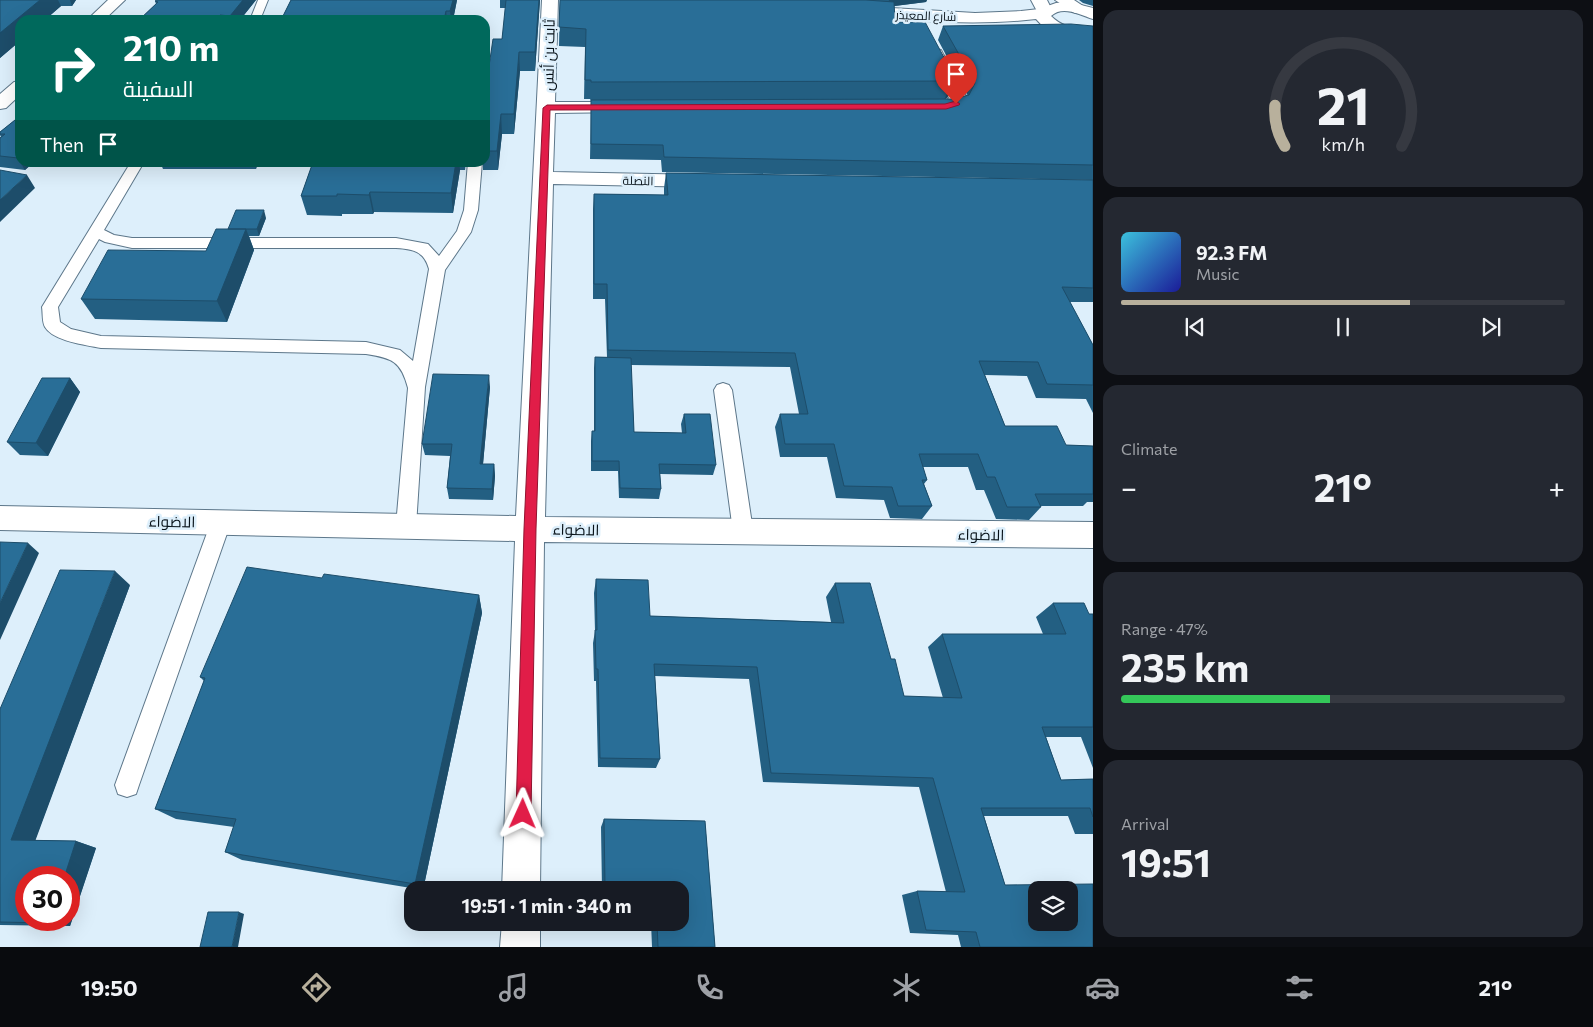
<!DOCTYPE html>
<meta charset="utf-8">
<style>
:root{--surface:#171b24;--page:#242831;--text:#f1f3f6;--muted:#9ea1a6;--line:#363941;--accent:#b8b09c}
body{margin:0;font-family:Commissioner,Cairo,sans-serif;background:var(--page);color:var(--text);height:100vh;display:flex;flex-direction:column;font-size:19px;white-space:nowrap}
*{box-sizing:border-box;margin:0}
p{font-size:16px;color:var(--muted)}
.icon{flex:none;width:28px;height:28px;fill:none;stroke:currentColor;stroke-width:2;stroke-linecap:round;stroke-linejoin:round}
.map{position:relative;flex:1;overflow:hidden}
.drawer{display:flex;flex-direction:column;gap:10px;padding:10px;background:#0d0f14;width:500px}
.drawer>*{flex:none}
.hud{position:absolute;left:15px;top:15px;width:475px;height:152px;border-radius:15px;box-shadow:0 5px 20px #0002;background:#00695c;color:#fff;overflow:hidden}
.fabs{position:absolute;left:1028px;top:881px;display:grid;gap:10px}
.fabs a{display:grid;place-items:center;width:50px;height:50px;border-radius:10px;background:var(--surface);box-shadow:0 5px 20px #0002;font-size:25px}
.speed{position:absolute;left:15px;top:866px;display:flex;gap:10px;font-size:25px;font-weight:700;text-align:center}
.speed>*{display:grid;place-content:center;width:65px;height:65px;border-radius:50%;background:var(--surface);box-shadow:0 5px 20px #0002;line-height:1}
.speed .limit{border:8px solid #d22;background:#fff;color:#111}
.pin{position:absolute;display:grid;place-items:center;width:42px;height:42px;color:#fff;margin:-51px -21px;border-radius:50% 50% 50% 0;rotate:-45deg;box-shadow:0 0 5px #0007}
.pin .icon{rotate:45deg}
.me{position:absolute;width:55px;margin:-28px;rotate:1deg;stroke-linejoin:round;filter:drop-shadow(0 0 4px #0008)}
.turn{display:flex;align-items:center;gap:18px;height:105px;padding:0 25px;font-size:22px}
.turn .icon{width:65px;height:65px;stroke-width:2.5}
.turn b{display:block;font-size:35px;line-height:42px}
.then{display:flex;align-items:center;height:48px;padding:0 25px;background:#0003;gap:10px;font-size:19px}
.big{font-size:38px;font-weight:700;line-height:1.1}
.drawer .tile{flex:1;display:flex;flex-direction:column;justify-content:center;gap:8px;min-width:0;padding:0 18px;border-radius:15px;background:var(--page)}
.drawer .dial{align-items:center;gap:0}
.dial svg{height:130px;overflow:visible;fill:none;stroke:var(--line);stroke-width:7;stroke-linecap:round;text-anchor:middle}
.dial text{fill:var(--text);stroke:none}
.song{display:flex;align-items:center;gap:15px}
.cover{width:60px;height:60px;border-radius:8px;background:linear-gradient(135deg,hsl(190 70% 55%),hsl(240 70% 35%))}
.played{height:5px;border-radius:2px;background:linear-gradient(90deg,var(--accent) 65%,var(--line) 65%)}
.keys{display:flex;justify-content:space-around;direction:ltr}
.heat{display:flex;justify-content:space-between;align-items:center;font-size:28px;direction:ltr}
.charge{height:8px;border-radius:4px;background:linear-gradient(90deg,#34c759 47%,var(--line) 0)}
.trip{position:absolute;left:404px;top:881px;width:285px;height:50px;border-radius:15px;background:var(--surface);box-shadow:0 5px 20px #0002;font-weight:700;line-height:50px;text-align:center}
.tabs{display:flex;height:80px;justify-content:space-around;align-items:center;background:#090b0e;color:var(--muted)}
.tabs .icon{width:35px;height:35px}
.tabs .on{color:var(--accent)}
.tabs b{font-size:22px;color:var(--text)}
main{display:flex;flex:1;min-height:0}
.map>svg:first-child{display:block}
</style>
<main>
<div class="map">
<svg width="1093" height="947" viewBox="0 0 1093 947">
<rect width="100%" height="100%" fill="#ddeffb"/>
<g fill="none" stroke-linecap="round" stroke-linejoin="round">
<g stroke="#5d778a" stroke-width="2">
<path id="service" d="M258,0H268L260,20H250Z
M131,162H144L104,230L114,235L132,238H396L428,244L439,256L457,231L464,210L468,162H482L478,210L471,232L445,270L425,387L416,526L413,532L406,534L399,532L396,526L408,388C401,361 392,358 366,354L101,348C86,345 53,341 45,327C42,322 43,313 42,307ZM99,239L105,242L132,248H396C413,249 424,251 429,269L413,361L400,350L366,342L101,336L71,329L60,322L58,307Z
M723,383L729,385L732,390L753,531L750,537L743,540L736,537L733,531L714,390L717,385Z
M221,514L228,516L231,522L139,785L136,794L127,797L118,794L115,785L211,522L214,516Z"/>
</g>
<g stroke="#5d778a" stroke-width="2">
<path id="minor" d="M108,0H125L104,20H87Z
M542,0H558L555,102H628L634,103L637,107L634,111L628,112L555,113L553,172L702,175L709,177L712,181L709,185L702,187L553,184L545,517L1093,522V548L544,542L540,890H502L515,541L0,530V506L516,516Z
M1031,0H1047L1053,12L1051,15H1039Z
M1055,0H1074L1089,10L1087,13H1075Z
M935,49L941,50L943,54L967,98L962,108C948,112 934,115 920,111L917,107L920,103L945,102L949,98L927,54L929,50Z
M20,81V95L6,108L0,109V94L14,82Z
M502,922H540V947H500Z"/>
</g>
<g stroke="#5d778a" stroke-width="2">
<path id="tertiary" d="M1069,2L1093,8V19C1080,15 1063,5 1051,16C1063,28 1077,30 1093,28V38C1072,40 1050,36 1036,19C977,26 917,21 858,16L852,14L850,11L852,8L858,6L975,13L1021,11L1039,9L1056,3Z"/>
</g>
<use href="#service" fill="#fff" fill-rule="evenodd"/>
<use href="#minor" fill="#fff" fill-rule="evenodd"/>
<use href="#tertiary" fill="#fff" fill-rule="evenodd"/>
</g>
<path fill="#235f82" d="M0,0H76L72,6H61L0,58Z
M256,0L240,20H139L156,4L155,1Z
M291,0H457L453,20H281Z
M500,0H540L535,71H520L514,134H502L498,170H483V162H485V73H488L502,39L506,8H500Z
M560,0H927L926,2L894,6L895,22L955,78L947,98L945,99H952L968,96L938,40L943,26H1093V180L662,172L661,160L590,159L591,101L590,99H584L585,47L559,46Z
M1079,0H1093V6L1083,3Z
M20,116V162H34L25,170L0,167V138L1,137L0,135V132Z
M160,162H258L256,169H163Z
M313,162H466L465,170H460L453,213L374,212L373,214H342V216L307,215L301,196Z
M666,173L1093,180V302H1070L1093,345V413L1086,399L1036,398L1027,376L985,375L1005,426L1066,445L1093,446V502H1087L1083,506H1041V507L1029,520L996,519L984,490H976L968,467H923L927,480L924,484L932,506L922,519L890,518L884,500L836,498L827,457H780L775,427L780,414H799L790,367L631,365L634,432L682,433L681,424L684,414L716,465L713,475L660,474L661,489L659,499L619,498L618,471H591V441L592,431H594V368L595,357H607L605,299H593V209L594,194L664,195V188Z
M266,218L259,236H249L254,250L227,322L95,319L81,299L206,251L228,229Z
M70,378L80,392L48,456L20,455L7,442Z
M490,387L483,464H494L495,476L493,500L449,499L447,488L450,456L425,455L422,444Z
M322,578L479,595L482,613L423,890L242,860L225,852L234,827L176,819L155,809L204,681L200,677Z
M596,579L650,616L831,622L826,597L835,583L891,659L904,696L943,698L928,647L942,634H1043L1036,617L1053,603L1089,614H1093V768L1081,737H1046L1061,780L1093,779V834H1075L1068,816H984L1005,885L1093,947H961L958,935L910,933L902,895L917,891L946,892L919,787L763,782L749,679L655,676L660,759L656,768L598,767L596,681H594L593,643L595,631L594,593Z
M130,585L35,840L76,841L96,848L70,926L0,925V709Z
M604,819L705,821L715,947H652L651,922H680V890H602L601,827Z"/>
<path fill="#1d4d6a" d="M40,0H58L61,6L45,20H20V41L0,58V33Z
M70,0H76L72,6Z
M243,0H256L240,20H231L230,16Z
M453,0H457L453,20H451L450,11Z
M539,0H540L535,71V52Z
M889,0H927L926,2L887,7Z
M446,11L447,20H444Z
M220,15L222,20H216Z
M519,52L520,71L514,134V114Z
M955,78L947,98L944,100L953,81Z
M501,114L502,134L498,170L497,151Z
M20,162H34L25,170Z
M254,162H258L256,169Z
M456,162H459L460,170L453,213L451,193Z
M27,175L35,188L0,222V200Z
M370,192L374,212L373,214L369,195Z
M264,210L266,218L259,236L257,229Z
M246,229L254,250L227,322L217,301Z
M489,375L490,387L482,475L480,464Z
M70,378L80,392L48,456L36,443Z
M494,464L495,476L493,500L492,489Z
M28,543L39,553L0,640V603Z
M115,571L130,585L33,847L11,840Z
M479,595L482,613L423,890H422L415,884Z
M76,841L96,848L70,926L49,923L50,920H69V878H64Z
M239,912L244,914L238,947H232Z"/>
<path fill="#296e97" stroke="#1d4d6a" fill-rule="evenodd" d="M0,0H40L0,33Z
M157,0H243L230,16L220,15L216,20H139L158,2L155,1Z
M291,0H453L450,11H446L444,20H281Z
M506,0H539L535,52H519L514,114H501L497,151H485V73H488L493,39H502Z
M560,0H866L894,2L895,22H925L955,78L953,81L591,82V80H585L586,29L559,27Z
M1071,24L1093,26V165L664,157L663,145L591,144V100L952,99L969,95L975,83L943,26Z
M20,116V157L18,158L0,156V138L5,134H0V132Z
M313,162H456L451,193L370,192L369,195L337,194V196H301Z
M0,170L27,175L0,200Z
M666,173L1093,180V288L1062,287L1093,345V385L1047,384L1038,362L979,361L1005,426H1057L1066,445L1093,446V494H1035L1041,507H1007L995,477H987L978,454H919L927,480H922L932,506H898L892,487L844,486L834,444H785L780,414H808L795,353L608,350L607,284H594V194L668,195Z
M236,210H264L257,229H228Z
M216,229H246L217,301L81,299L108,250L206,251Z
M595,357L631,358L634,432L686,433L684,414H710L716,465L659,464L661,489L620,488L619,461H592V431H595Z
M433,374L489,375L480,464H494L492,489L447,488L452,444H422Z
M42,378H70L36,443L7,442Z
M0,542L28,543L0,603Z
M247,567L322,578L324,574L479,595L415,884L225,852L236,819L155,809L205,678L200,677Z
M60,570L115,571L11,840L76,841L64,878H26V920H50L49,923L0,922V709Z
M596,579L648,580L650,616L844,623L835,583H870L891,659H895L904,696L962,698L942,634H1066L1053,603H1084L1089,614H1093V727H1042L1061,780L1093,779V817L1090,808H981L1005,885L1093,884V947H980L976,932L926,930L917,891L965,892L933,778L771,773L757,667L654,664L660,759L600,758L598,669H596L595,630H597ZM1036,890H1069V922H1036Z
M604,819L705,821L715,947H658L657,922H680V890H655V887L605,885Z
M208,912H239L232,947H200Z"/>
<path fill="#e11d48" stroke="#92132f" d="M956,101L960,104L959,105L946,109L550,110L536,529L531,814L529,819L523,821L518,819L516,814L524,529L543,108L547,105L945,104Z"/>
<g text-anchor="middle" dominant-baseline="central" stroke-width="5" stroke-linejoin="round" paint-order="stroke">
<g font-size="12" fill="#061017" stroke="#ddeffb">
<text transform="translate(926 15) rotate(2)">شارع المعيذر</text>
<text transform="translate(638 180) rotate(1)">النصلة</text>
</g>
<g font-size="15" fill="#061017" stroke="#ddeffb">
<text transform="translate(548 55) rotate(-89)">ثابت بن أنس</text>
<text transform="translate(172 521) rotate(1)">الاضواء</text>
<text transform="translate(576 529) rotate(1)">الاضواء</text>
<text transform="translate(981 534) rotate(1)">الاضواء</text>
</g>
</g>
</svg>
<div class="fabs">
<a><svg class="icon" aria-label="layers" viewBox="0 0 24 24"><path d="M12 4l9 5-9 5-9-5zM3 14l9 5 9-5"/></svg></a>
</div>
<div class="speed"><div class="limit">30</div></div>
<div class="pin" style="left:956px;top:104px;background:#d93025"><svg class="icon" aria-label="arrive" viewBox="0 0 24 24"><path d="M6 21V4h12l-3 4 3 4H6"/></svg></div>
<svg class="me" style="left:523px;top:814px" viewBox="-20 -20 40 40"><path d="M0-17L14 15 0 8-14 15z" fill="#e11d48" stroke="#fff" stroke-width="4"/></svg>
<div class="trip">19:51 · 1 min · 340 m</div>
<div class="hud">
<div class="turn"><svg class="icon" aria-label="right" viewBox="0 0 24 24"><path d="M7 20v-9h11M14 6l5 5-5 5"/></svg><div><b>210 m</b>السفينة</div></div>
<div class="then">Then<svg class="icon" aria-label="arrive" viewBox="0 0 24 24"><path d="M6 21V4h12l-3 4 3 4H6"/></svg></div>
</div>
</div>
<section class="drawer">
<div class="tile dial"><svg viewBox="0 0 100 80">
<path d="M14 69A42 42 0 1 1 86 69"/>
<path d="M14 69A42 42 0 0 1 8 44" stroke="#b8b09c"/>
<text x="50" y="56" font-size="32" font-weight="700">21</text>
<text x="50" y="72" font-size="11">km/h</text>
</svg></div>
<div class="tile">
<div class="song"><i class="cover"></i><div><b>92.3 FM</b><p>Music</p></div></div>
<div class="played"></div>
<div class="keys"><svg class="icon" aria-label="previous" viewBox="0 0 24 24"><path d="M18 5L8 12l10 7zM5 5v14"/></svg><svg class="icon" aria-label="pause" viewBox="0 0 24 24"><path d="M8 5v14M16 5v14"/></svg><svg class="icon" aria-label="next" viewBox="0 0 24 24"><path d="M6 5l10 7-10 7zM19 5v14"/></svg></div>
</div>
<div class="tile"><p>Climate</p>
<div class="heat"><a>−</a><b class="big">21°</b><a>+</a></div>
</div>
<div class="tile"><p>Range · 47%</p><b class="big">235 km</b><div class="charge"></div></div>
<div class="tile"><p>Arrival</p><b class="big">19:51</b></div>
</section>
</main>
<nav class="tabs">
<b>19:50</b>
<svg class="icon on" aria-label="directions" viewBox="0 0 24 24"><path d="M12 3l9 9-9 9-9-9zM9 14v-3h6M13 9l2 2-2 2"/></svg>
<svg class="icon" aria-label="music" viewBox="0 0 24 24"><path d="M9 18V5l10-2v13"/><circle cx="6" cy="18" r="3"/><circle cx="16" cy="16" r="3"/></svg>
<svg class="icon" aria-label="phone" viewBox="0 0 24 24"><path d="M5 4h4l2 5-3 2q2 4 5 5l2-3 5 2v4C11 20 4 13 5 4z"/></svg>
<svg class="icon" aria-label="climate" viewBox="0 0 24 24"><path d="M12 3v18M4 7l16 10M4 17L20 7"/></svg>
<svg class="icon" aria-label="car" viewBox="0 0 24 24"><path d="M5 17H2v-5l4-1 3-4h7l3 4 3 1v5h-3M9 17h6M6 11h13"/><circle cx="7" cy="17" r="2"/><circle cx="17" cy="17" r="2"/></svg>
<svg class="icon" aria-label="filters" viewBox="0 0 24 24"><path d="M4 7h16M4 17h16"/><circle cx="9" cy="7" r="2"/><circle cx="15" cy="17" r="2"/></svg>
<b>21°</b>
</nav>
